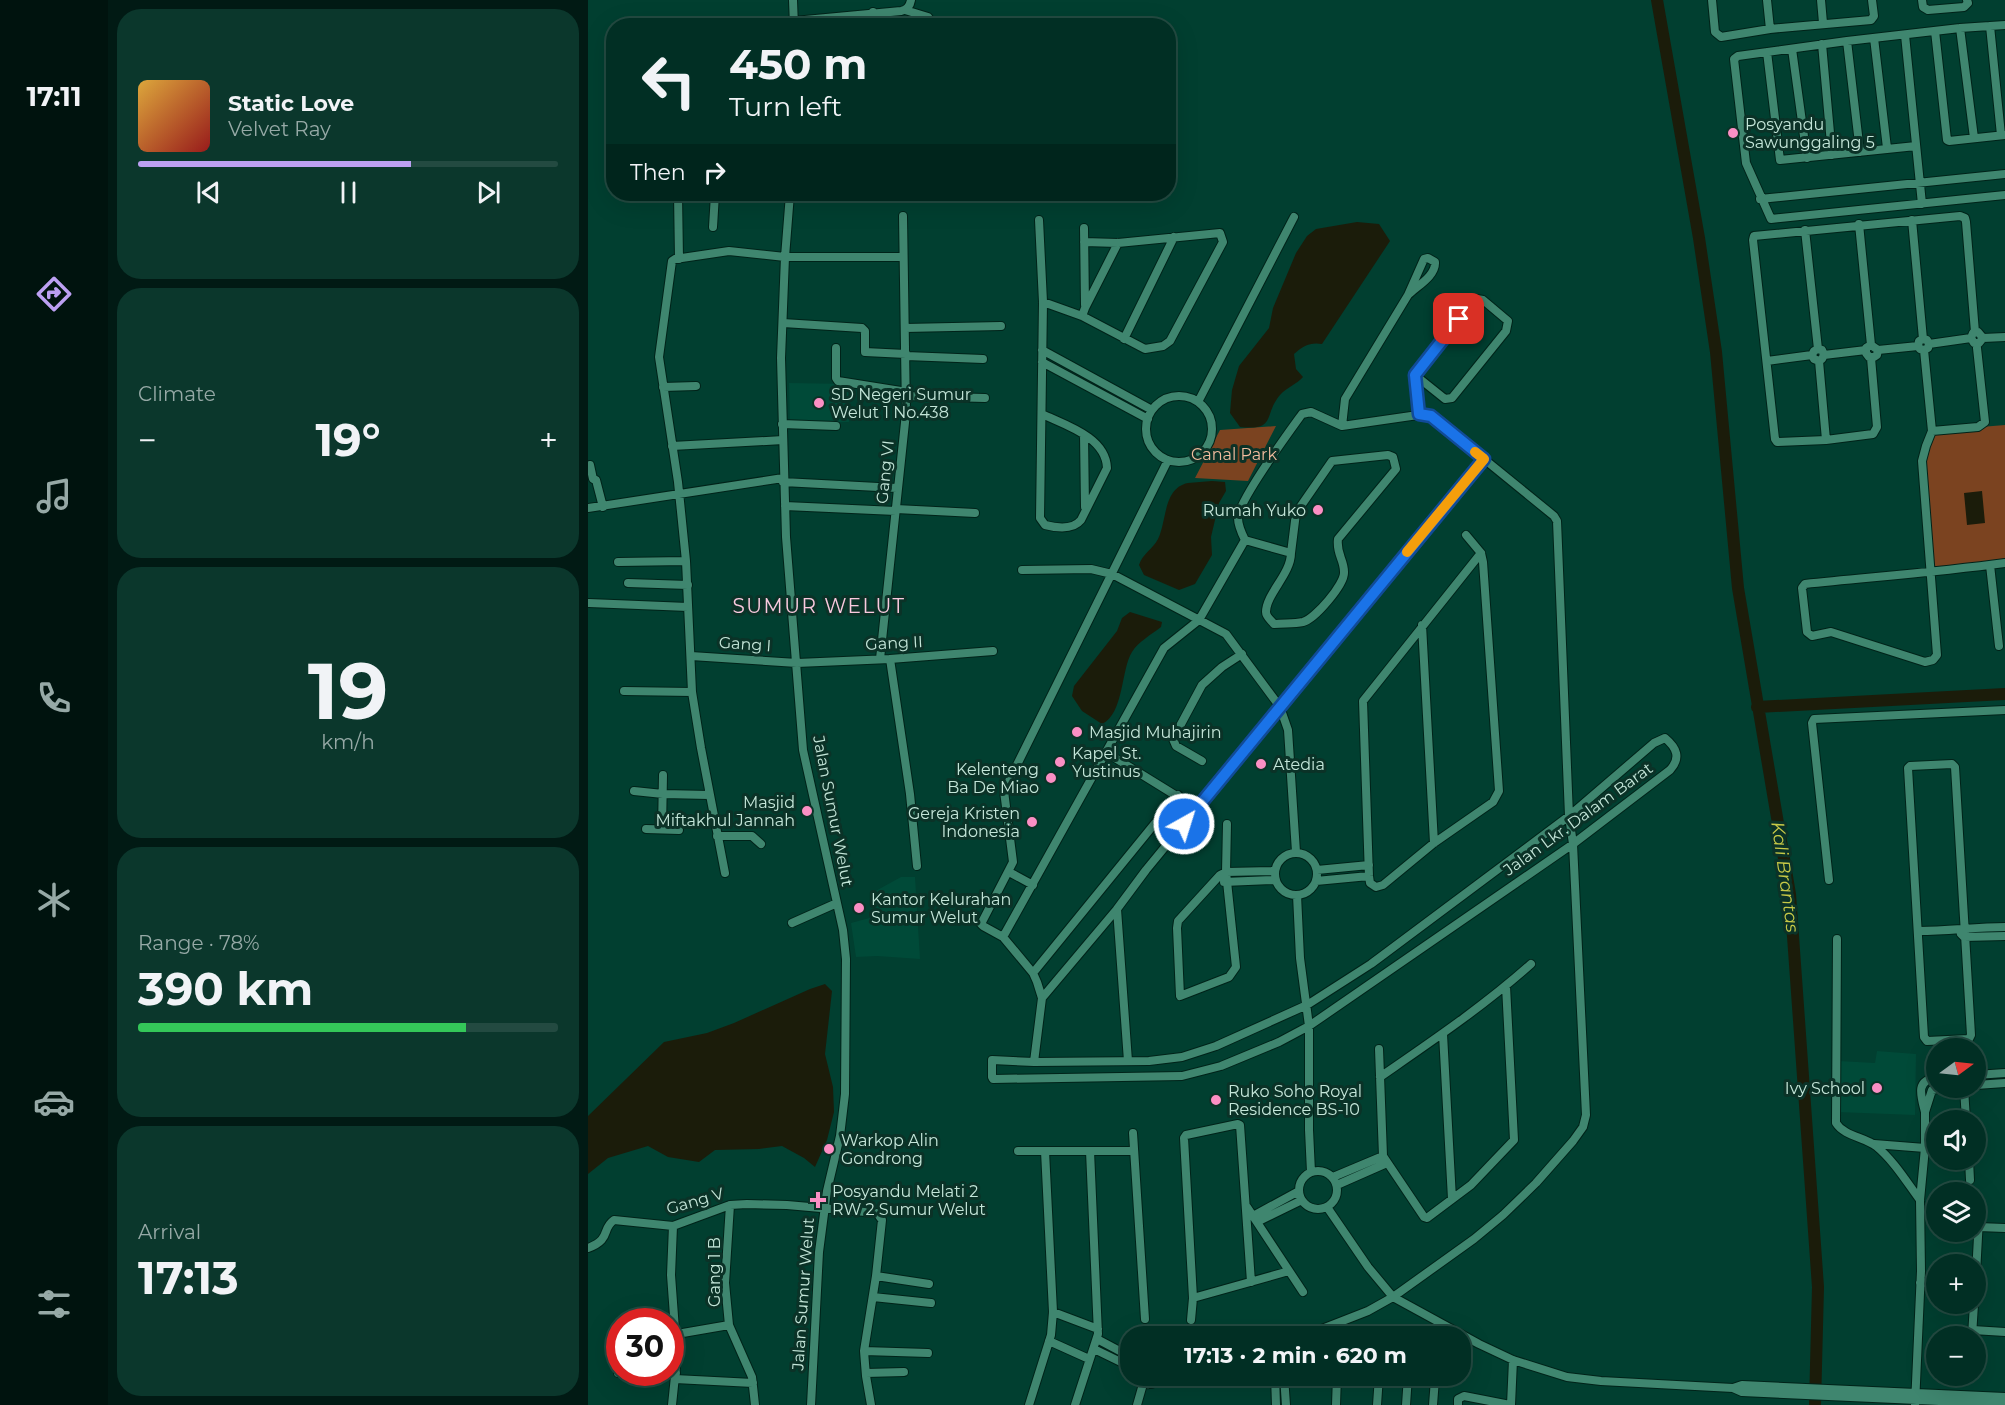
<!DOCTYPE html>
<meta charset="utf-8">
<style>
:root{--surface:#012f24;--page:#0b372c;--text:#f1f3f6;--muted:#96a9a6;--line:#234a41;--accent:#bca0f2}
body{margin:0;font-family:Montserrat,sans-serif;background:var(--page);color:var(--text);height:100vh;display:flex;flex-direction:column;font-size:22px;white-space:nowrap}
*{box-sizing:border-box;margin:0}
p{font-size:20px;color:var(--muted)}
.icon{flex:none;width:33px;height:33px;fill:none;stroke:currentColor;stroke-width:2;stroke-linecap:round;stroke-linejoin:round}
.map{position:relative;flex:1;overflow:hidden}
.side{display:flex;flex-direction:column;gap:9px;padding:9px;background:#011a14;width:480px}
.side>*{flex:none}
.hud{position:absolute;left:18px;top:18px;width:570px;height:183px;border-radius:24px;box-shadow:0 6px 24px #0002,0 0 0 2px var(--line);background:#012f24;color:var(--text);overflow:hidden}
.needle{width:39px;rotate:75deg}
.tools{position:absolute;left:1338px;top:1038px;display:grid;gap:12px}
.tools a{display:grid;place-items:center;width:60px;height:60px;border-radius:50%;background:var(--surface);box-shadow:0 6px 24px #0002,0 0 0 2px var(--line);font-size:30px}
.speed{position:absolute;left:18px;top:1308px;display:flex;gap:12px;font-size:30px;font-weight:700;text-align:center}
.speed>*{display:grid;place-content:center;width:78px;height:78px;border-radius:50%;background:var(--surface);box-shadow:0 6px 24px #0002,0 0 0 2px var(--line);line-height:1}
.speed .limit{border:9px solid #d22;background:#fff;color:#111}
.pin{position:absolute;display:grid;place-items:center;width:51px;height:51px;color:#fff;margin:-26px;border-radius:12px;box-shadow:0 3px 9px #0006}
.me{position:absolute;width:66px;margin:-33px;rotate:39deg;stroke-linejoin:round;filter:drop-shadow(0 0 4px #0008)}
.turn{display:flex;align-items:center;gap:21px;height:126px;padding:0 24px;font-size:27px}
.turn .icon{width:78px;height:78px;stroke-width:2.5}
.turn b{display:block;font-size:42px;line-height:51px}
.then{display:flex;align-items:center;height:57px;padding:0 24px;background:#0003;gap:12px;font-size:22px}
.big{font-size:45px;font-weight:700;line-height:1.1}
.side .widget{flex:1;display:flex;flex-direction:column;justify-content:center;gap:9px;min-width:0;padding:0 21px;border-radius:24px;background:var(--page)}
.side .dial{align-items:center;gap:0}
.dial b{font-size:78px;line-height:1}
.song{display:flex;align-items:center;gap:18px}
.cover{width:72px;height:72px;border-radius:9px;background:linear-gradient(135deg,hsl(40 70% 55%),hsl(0 70% 35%))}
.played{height:6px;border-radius:3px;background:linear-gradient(90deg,var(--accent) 65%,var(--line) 65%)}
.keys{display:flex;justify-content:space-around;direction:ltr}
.heat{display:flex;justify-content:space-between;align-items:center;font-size:33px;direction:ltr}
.charge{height:9px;border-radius:4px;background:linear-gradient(90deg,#34c759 78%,var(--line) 0)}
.trip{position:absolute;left:532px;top:1326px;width:351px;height:60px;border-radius:24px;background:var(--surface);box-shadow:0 6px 24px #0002,0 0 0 2px var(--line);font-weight:700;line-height:60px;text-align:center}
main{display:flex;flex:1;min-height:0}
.menu{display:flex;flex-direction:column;width:108px;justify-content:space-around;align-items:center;background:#00130e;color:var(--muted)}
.menu .icon{width:42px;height:42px}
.menu .active{color:var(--accent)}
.menu b{font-size:27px;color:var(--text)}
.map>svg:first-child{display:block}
</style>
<main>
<nav class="menu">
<b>17:11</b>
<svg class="icon active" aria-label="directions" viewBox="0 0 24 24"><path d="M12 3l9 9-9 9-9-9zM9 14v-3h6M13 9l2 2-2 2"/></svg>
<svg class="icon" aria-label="music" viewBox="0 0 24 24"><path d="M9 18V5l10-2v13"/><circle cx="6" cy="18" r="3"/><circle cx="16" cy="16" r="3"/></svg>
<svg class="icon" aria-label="phone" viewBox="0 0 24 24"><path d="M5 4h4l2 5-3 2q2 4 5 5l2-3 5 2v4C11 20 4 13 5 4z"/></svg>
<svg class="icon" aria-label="climate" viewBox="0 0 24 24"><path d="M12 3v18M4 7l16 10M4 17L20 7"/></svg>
<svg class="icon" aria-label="car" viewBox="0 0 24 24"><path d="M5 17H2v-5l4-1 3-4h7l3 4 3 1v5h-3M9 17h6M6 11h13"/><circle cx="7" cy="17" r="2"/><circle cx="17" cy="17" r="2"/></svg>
<svg class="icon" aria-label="filters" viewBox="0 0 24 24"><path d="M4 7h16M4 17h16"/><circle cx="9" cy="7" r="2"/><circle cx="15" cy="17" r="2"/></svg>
</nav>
<section class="side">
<div class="widget">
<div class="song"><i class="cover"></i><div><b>Static Love</b><p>Velvet Ray</p></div></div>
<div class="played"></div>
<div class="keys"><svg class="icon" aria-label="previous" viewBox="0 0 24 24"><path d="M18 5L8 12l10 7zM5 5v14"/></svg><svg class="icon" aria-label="pause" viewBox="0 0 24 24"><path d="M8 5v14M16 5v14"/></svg><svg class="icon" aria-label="next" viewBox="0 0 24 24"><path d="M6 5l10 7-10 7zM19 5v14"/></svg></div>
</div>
<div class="widget"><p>Climate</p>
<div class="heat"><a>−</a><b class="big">19°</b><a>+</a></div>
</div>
<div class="widget dial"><b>19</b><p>km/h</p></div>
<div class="widget"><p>Range · 78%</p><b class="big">390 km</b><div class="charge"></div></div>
<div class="widget"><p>Arrival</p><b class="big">17:13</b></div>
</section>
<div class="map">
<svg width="1417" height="1405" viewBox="0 0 1417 1405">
<rect width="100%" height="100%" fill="#013f30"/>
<path fill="#004a38" d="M201,383L260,384L261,422L202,423Z
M313,877H327L332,959L289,956L268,957L263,923L289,916L284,893Z
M1289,1051L1328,1054L1327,1115L1249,1112L1251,1061L1287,1063Z"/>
<path fill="#7b4320" d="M1417,425V563L1342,571L1334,461L1344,431Z
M688,426L660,481L607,478L632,430Z"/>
<path fill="#1b1c0a" d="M769,222L791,224L802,241L734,344C722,342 715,346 706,354L708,369L715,377C708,385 699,387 692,395C675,415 689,431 652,427L642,413L644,390L651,366L681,328L685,308L708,253L719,236L728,229Z
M624,481L637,482L638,491L631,503L623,537L624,555L607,584L591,590L556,575L551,565C555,553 565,549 570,539C579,521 575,488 600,483C608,482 616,482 624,481Z
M1394,491L1397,523L1379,525L1376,493Z
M542,612L574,622L573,627C564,634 550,642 544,652C533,669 536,714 514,724L494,711L484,696L486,686L529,631L534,618Z
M237,984L244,991L237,1054L245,1087L246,1112L239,1140L227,1167L216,1158L194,1146L171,1149L127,1150L111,1162L80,1157L60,1146L20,1158L0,1174V1116L76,1042L119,1033L146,1023L222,989Z"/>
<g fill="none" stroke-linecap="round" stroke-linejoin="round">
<path stroke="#1b1c0a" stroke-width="12" d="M1069,0L1111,238L1128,352L1150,588L1202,894L1230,1287L1227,1405
M1169,707L1417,694"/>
<g stroke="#002319" stroke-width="10">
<path id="minor" d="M205,0L206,26
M1124,0L1127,32L1133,37L1182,29L1283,20L1286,16L1284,0
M1179,0L1182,29
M1233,0L1235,23
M1334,0L1335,7L1340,10L1376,7L1380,3L1379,0
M317,10L340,17L346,26
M285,12L288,26
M206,21L313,11C319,10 322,6 323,0
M1417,25L1372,28L1259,41L1150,56L1146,59L1158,163L1183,219L1417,195
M1402,26L1413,135
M1372,28L1386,138
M1347,31L1359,140L1361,141L1417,135
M1317,35L1334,204
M1286,38L1299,148
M1259,41L1272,152
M1234,44L1244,155
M1204,49L1219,158
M1179,52L1192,160L1328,146
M90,194L91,259
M202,194L197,257L193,358L198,537L215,750L255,930L258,959L257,1094L252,1136L239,1191L231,1252L223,1405
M1172,199L1417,174
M451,220L455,302L452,518L457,525C469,528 485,530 493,520L519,468C518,437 477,425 454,414
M1324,220L1335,339
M1271,224L1283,345
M125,227L127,194
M496,228L497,305
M1217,230L1230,349
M455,302L494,316L557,349L575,346L582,341L635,242L632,233L530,243L496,242
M494,316L497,308L530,243
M195,323L274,328L277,331V352L318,354
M317,328L413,326
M1395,338L1390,332L1385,333L1383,338L1386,343H1391L1395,338L1417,337
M536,339L586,237
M1341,344L1339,340L1335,339L1331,341L1330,346L1332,349L1336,350L1340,348L1341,344L1383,338
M248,348V378L250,381L319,392
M454,350L564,410
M1290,350L1289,355L1286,357H1281L1278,353V348L1283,345L1290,350L1330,346
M1336,350L1344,431L1338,446L1334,461L1349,655L1345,660L1337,662L1243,632L1224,636L1219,632L1214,588L1217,584C1284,577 1351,572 1417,563
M1236,355L1234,350L1230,349L1226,351L1224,355L1226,359L1231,361L1234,359L1236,355L1278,350
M318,356L395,359
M1283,358L1289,427L1285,434L1238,440L1189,442L1187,439L1165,240L1166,236L1372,216L1377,218L1378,222L1387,332
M1179,361L1224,355
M1231,361L1238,440
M454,362L560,419
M827,375L857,399L864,398L918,331L920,321L895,300L889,299L885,301L827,375L831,414
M75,387L108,386
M318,396L397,398
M558 429a33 33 0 1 1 66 0a33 33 0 1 1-66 0Z
M610,402L706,217
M194,424L248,426
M754,426L757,399L820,295L836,259L840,258L847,262C848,276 829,286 820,295
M1344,431L1390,427L1397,422L1389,348
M496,435L497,507
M84,446L195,440
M2,465L5,479L8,480L15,507
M195,482L309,488
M197,506L308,511
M0,508L195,478
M308,509L387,513
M878,535L893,553L895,562L911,791L905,802L846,843L795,885L788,887L782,883L781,876L775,701L893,553
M703,553L708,513L744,461L800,455L805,457L808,469L750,539C748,554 756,559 756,572C757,584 727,619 715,622C706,624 696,623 686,624C683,620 678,617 678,612C678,594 703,574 703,553L657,540C654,534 650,525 650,518C650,501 701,432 714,414L723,412L754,426L837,414L843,416L896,459
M30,562L98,561
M1402,565L1411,646
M434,570L503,569L524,574L638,634L692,707L700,730L708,852
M40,583L100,585
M1,603L100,607
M834,625L846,843
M103,656L209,663L302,659L405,651
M292,659L318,413L315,216
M302,659L322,794L329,866
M36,691L104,692
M1077,738C1089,748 1093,758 1082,770L985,844L721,1026L691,1042L633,1066L594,1076L405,1079L404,1077V1060L446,1062L561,1061L594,1057L628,1046L719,1005L783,964L981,816L1066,743Z
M519,753L608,808
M614,761L588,746L585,739L614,685L634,667L654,654
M1364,764L1367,767L1383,1035L1381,1039L1339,1041L1336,1037L1320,768L1322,766Z
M46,791L75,794L121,795
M639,824L638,872L648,967L641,977L592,996L589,928L590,921L632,875L638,872L686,871
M58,829L91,830
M74,829L75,775
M129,836H164L173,844
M687 874a21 21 0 1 1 42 0a21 21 0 1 1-42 0Z
M729,870L781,865
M421,872L445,885
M137,873L113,748L104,692L98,561L90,482L71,357L84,261L87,259L141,251L197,257H315
M1241,880L1224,723L1226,719L1417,710
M728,881L781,876
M636,882L687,880
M709,895L712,958L721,1026V1130L723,1172
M204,923L249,903
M1331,931C1360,931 1388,927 1417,927
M1373,934L1376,937L1417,936
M415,937L576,648L611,620L657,540
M1249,939L1248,1123C1256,1136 1276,1137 1288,1146C1306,1161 1318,1181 1332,1200
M445,973L590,795
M454,998L529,909
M855,1034L864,1199
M791,1049L795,1156L836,1217L839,1218L883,1185L926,1140L918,986
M540,1061L529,909L558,870L896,459L966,516L969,521L981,816L985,844L998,1115L995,1127L985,1141L948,1183L915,1215L886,1239L805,1297L780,1311L716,1336
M446,1062L454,998L449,982L445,973L415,937L395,926L393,924L425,862L416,791L580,460
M1388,1075L1417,1073
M792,1077C844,1041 896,1006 943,964
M1348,1078C1327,1080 1333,1096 1337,1112L1344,1090L1355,1088
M1388,1085L1417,1083
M1376,1088L1378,1120
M545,1133L557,1319
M1286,1144L1337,1148
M430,1151H546
M1381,1160L1382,1180
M711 1190a19 19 0 1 1 38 0a19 19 0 1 1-38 0Z
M745,1177L795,1156
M749,1185L799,1163
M142,1205L137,1283L141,1325L164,1377L167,1405
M659,1207L715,1292
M739,1207L780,1267L805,1297L891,1344L925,1360L979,1377L1013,1381L1145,1388L1154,1392L1417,1404
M665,1216L711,1191
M669,1222L714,1200
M1390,1227L1417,1228
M0,1248C24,1239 13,1229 26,1220L85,1226L142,1205L159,1204L199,1205L289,1213L294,1220L288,1276L276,1351L278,1376L283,1405
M1388,1274L1392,1200
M288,1276L341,1284
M1332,1283L1345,1282L1348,1280
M285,1297L343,1303
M605,1298L701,1271
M465,1312L510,1329
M603,1320L605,1298L596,1138L598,1135L650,1124L652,1125L663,1282
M1385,1330L1417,1332
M89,1334L141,1325
M1384,1336L1386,1304
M509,1339L543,1357
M461,1341L501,1359
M506,1349L543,1367
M276,1351L340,1353
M30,1373H88
M278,1373L316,1372
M546,1376C554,1387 566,1387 574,1376
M687,1376L688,1405
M696,1376L698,1405
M843,1376L847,1379L845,1405
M87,1379L165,1383
M1145,1388L1154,1385L1417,1397
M84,1405L89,1357L83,1275L85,1226
M441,1405L463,1335L465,1312L457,1151
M487,1405L510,1334L502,1151
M549,1405L555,1384
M748,1405L749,1376
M789,1405L791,1376
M818,1405L820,1376
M870,1405V1399L876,1396L922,1405
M923,1405L925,1360
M1327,1405L1333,1271L1332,1200L1337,1148V1112"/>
</g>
<use href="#minor" stroke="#3f866f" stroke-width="8"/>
</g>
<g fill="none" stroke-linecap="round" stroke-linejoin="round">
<g stroke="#114b97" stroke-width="15">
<path id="route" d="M596,824L896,459L843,416L831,414L827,375L871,319"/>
</g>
<use href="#route" stroke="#1a73e8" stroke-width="10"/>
<path stroke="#f59e0b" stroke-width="10" d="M819,552L896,459L887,452"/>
</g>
<g fill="#fb8fc4" stroke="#0b3227" stroke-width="2">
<circle cx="1145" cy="133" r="6"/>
<circle cx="231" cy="403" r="6"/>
<circle cx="730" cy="510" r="6"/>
<circle cx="489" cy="732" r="6"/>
<circle cx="472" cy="762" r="6"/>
<circle cx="673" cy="764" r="6"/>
<circle cx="463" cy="778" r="6"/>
<circle cx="219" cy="811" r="6"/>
<circle cx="444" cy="822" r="6"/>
<circle cx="271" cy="908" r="6"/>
<circle cx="1289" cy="1088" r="6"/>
<circle cx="628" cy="1100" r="6"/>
<circle cx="241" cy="1149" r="6"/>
<path d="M227 1191h6v6h6v6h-6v6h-6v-6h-6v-6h6z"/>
</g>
<g text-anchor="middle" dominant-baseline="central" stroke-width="6" stroke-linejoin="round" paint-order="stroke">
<g font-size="16" fill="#c4e6d9" stroke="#0b3227" text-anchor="start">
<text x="1157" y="124">Posyandu<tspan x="1157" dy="18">Sawunggaling 5</tspan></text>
<text x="243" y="394">SD Negeri Sumur<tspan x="243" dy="18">Welut 1 No.438</tspan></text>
<text x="718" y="510" text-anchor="end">Rumah Yuko</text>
<text x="501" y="732">Masjid Muhajirin</text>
<text x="484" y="753">Kapel St.<tspan x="484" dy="18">Yustinus</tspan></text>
<text x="685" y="764">Atedia</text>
<text x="451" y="769" text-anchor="end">Kelenteng<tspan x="451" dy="18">Ba De Miao</tspan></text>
<text x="207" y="802" text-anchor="end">Masjid<tspan x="207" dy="18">Miftakhul Jannah</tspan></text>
<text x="432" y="813" text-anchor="end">Gereja Kristen<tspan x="432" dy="18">Indonesia</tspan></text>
<text x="283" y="899">Kantor Kelurahan<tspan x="283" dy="18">Sumur Welut</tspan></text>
<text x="1277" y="1088" text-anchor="end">Ivy School</text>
<text x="640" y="1091">Ruko Soho Royal<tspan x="640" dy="18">Residence BS-10</tspan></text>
<text x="253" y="1140">Warkop Alin<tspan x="253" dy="18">Gondrong</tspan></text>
<text x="244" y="1191">Posyandu Melati 2<tspan x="244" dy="18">RW 2 Sumur Welut</tspan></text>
</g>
<g font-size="16" fill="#f2bc9e" stroke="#0b3227">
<text x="646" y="454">Canal Park</text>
</g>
<g font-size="16" fill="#c4e6d9" stroke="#0b3227">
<text transform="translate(297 472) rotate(-84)">Gang VI</text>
<text transform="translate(306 643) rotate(-3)">Gang II</text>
<text transform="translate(157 644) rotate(4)">Gang I</text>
<text transform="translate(245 811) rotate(79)">Jalan Sumur Welut</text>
<text transform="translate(990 819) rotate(-36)">Jalan Lkr. Dalam Barat</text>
<text transform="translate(107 1201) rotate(-16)">Gang V</text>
<text transform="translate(126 1272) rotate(-90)">Gang 1 B</text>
<text transform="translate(215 1294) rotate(-86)">Jalan Sumur Welut</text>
</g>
<g font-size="18" font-style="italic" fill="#c7c947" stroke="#0b3227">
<text transform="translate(1197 877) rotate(82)">Kali Brantas</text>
</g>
<g font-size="20" letter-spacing="1.5" fill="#facadf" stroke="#0b3227">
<text x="231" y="606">SUMUR WELUT</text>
</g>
</g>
</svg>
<div class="tools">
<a><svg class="needle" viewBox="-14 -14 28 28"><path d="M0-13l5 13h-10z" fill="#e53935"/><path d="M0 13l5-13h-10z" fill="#96a9a6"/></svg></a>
<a><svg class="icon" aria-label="sound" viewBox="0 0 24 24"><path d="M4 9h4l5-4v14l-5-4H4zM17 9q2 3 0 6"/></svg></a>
<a><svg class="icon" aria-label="layers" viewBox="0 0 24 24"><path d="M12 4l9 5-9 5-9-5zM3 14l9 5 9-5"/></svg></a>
<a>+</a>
<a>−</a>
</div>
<div class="speed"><div class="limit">30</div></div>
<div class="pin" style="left:871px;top:319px;background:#d93025"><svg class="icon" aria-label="arrive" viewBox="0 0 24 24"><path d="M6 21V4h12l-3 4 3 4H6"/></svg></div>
<svg class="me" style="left:596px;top:824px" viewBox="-20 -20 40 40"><circle r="17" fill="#1a73e8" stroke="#fff" stroke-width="3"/><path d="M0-11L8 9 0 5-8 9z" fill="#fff"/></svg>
<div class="trip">17:13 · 2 min · 620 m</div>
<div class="hud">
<div class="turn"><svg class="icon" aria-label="left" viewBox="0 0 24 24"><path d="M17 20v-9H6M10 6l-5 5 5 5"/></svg><div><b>450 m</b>Turn left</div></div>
<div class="then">Then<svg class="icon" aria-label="right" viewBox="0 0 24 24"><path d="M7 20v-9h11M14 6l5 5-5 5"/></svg></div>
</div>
</div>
</main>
